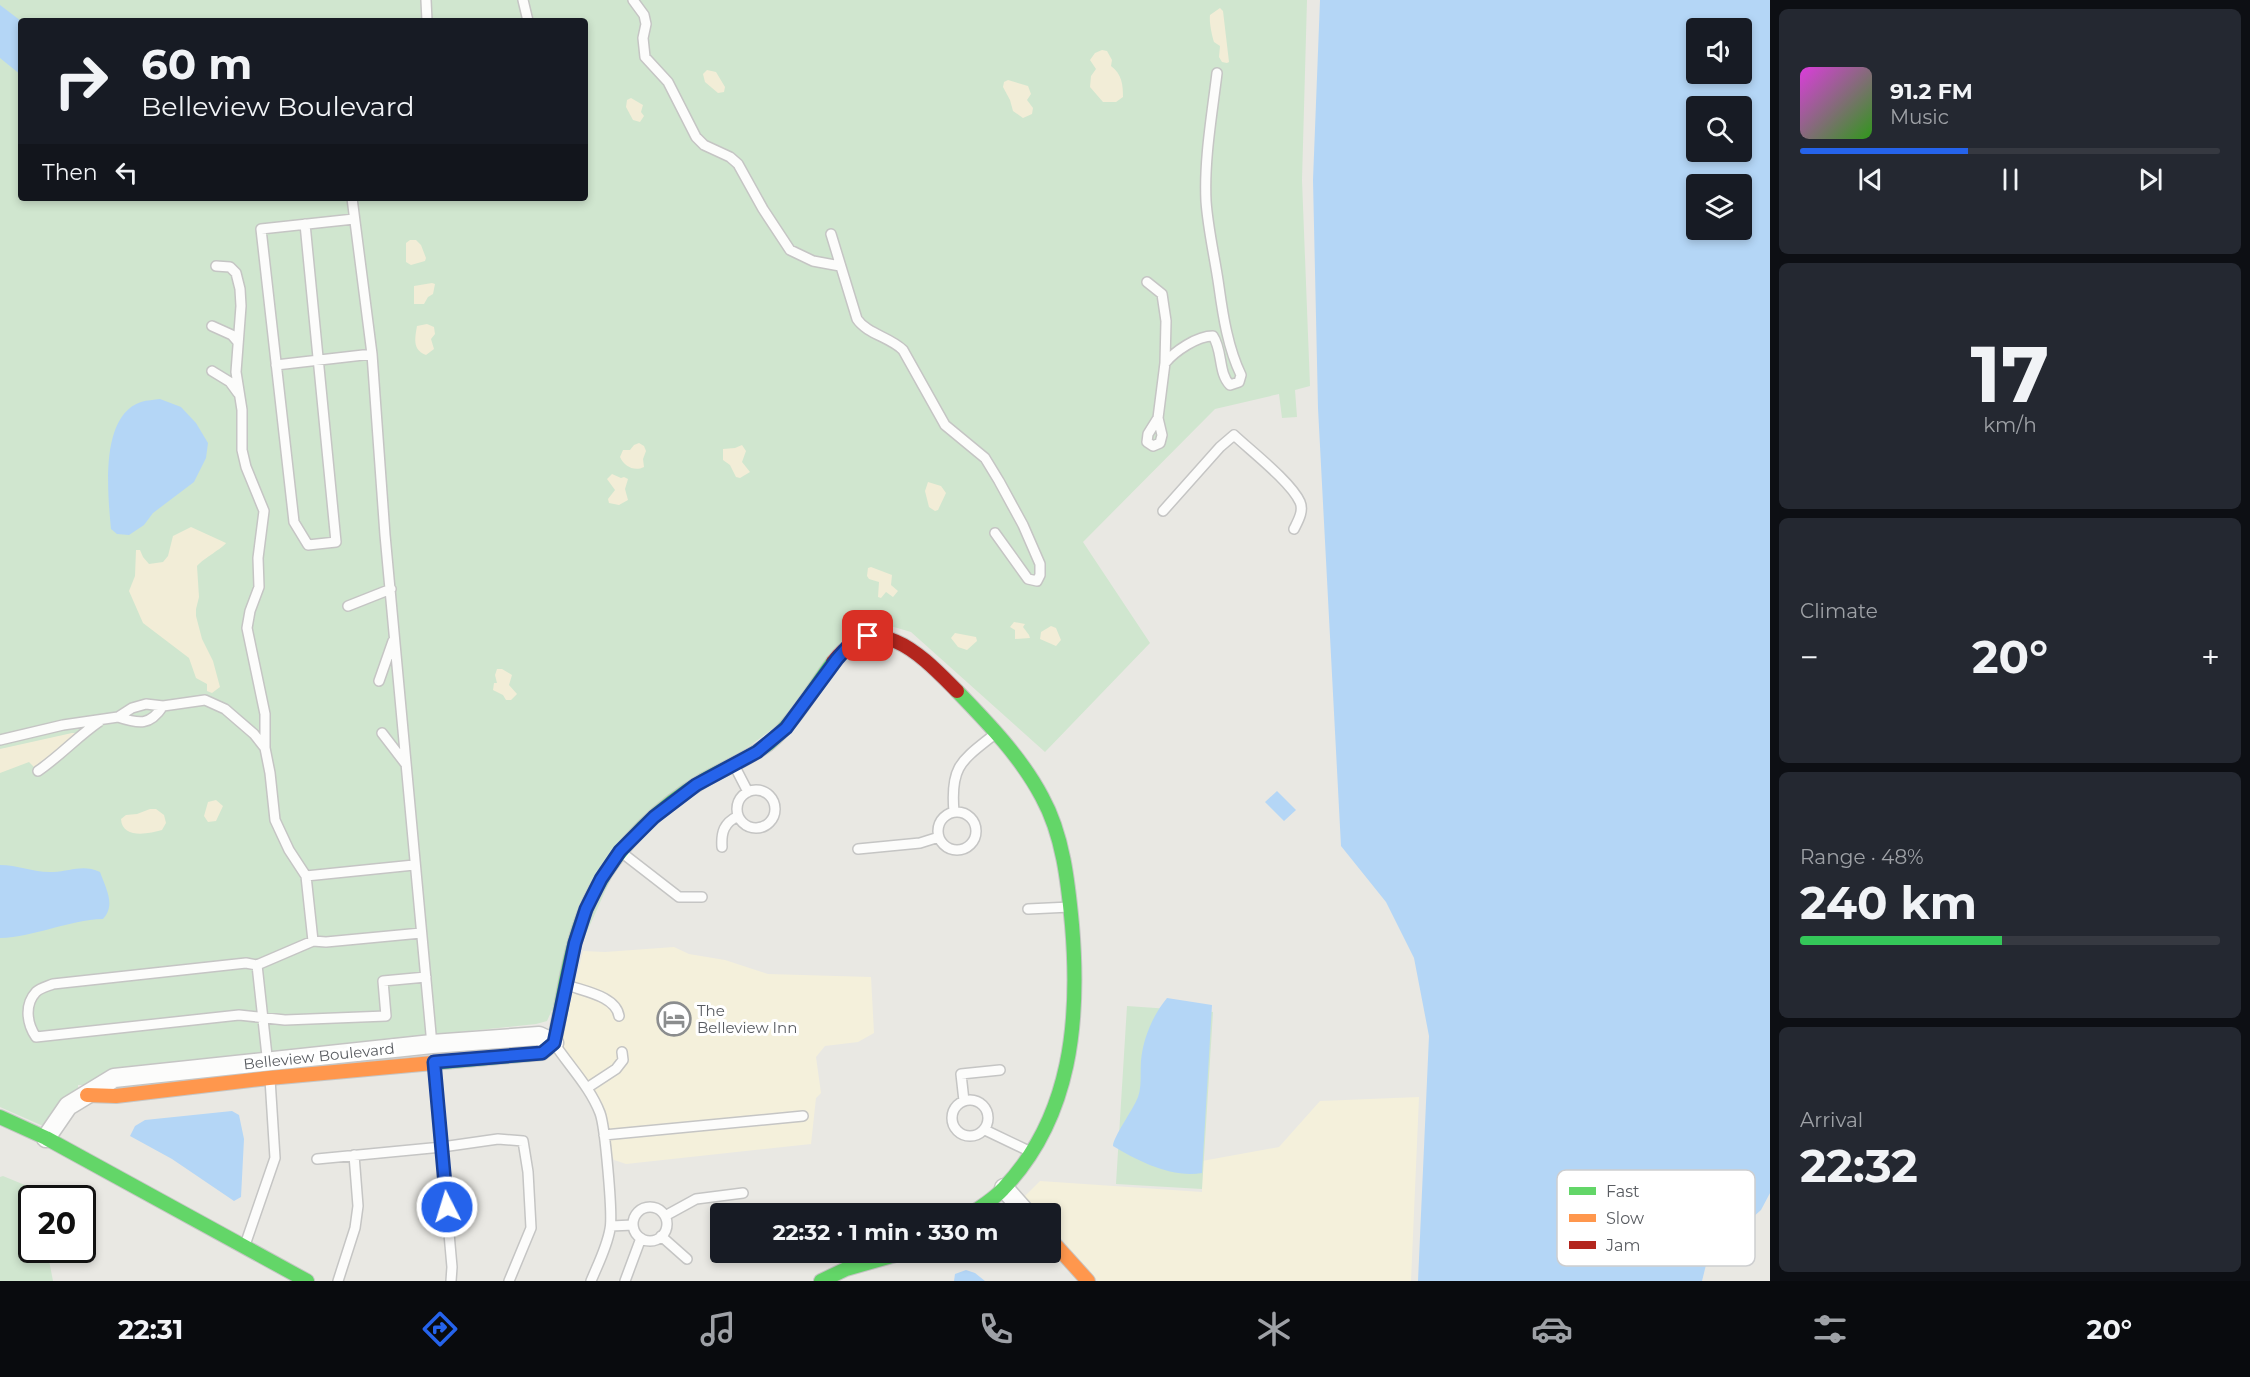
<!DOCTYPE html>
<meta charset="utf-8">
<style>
:root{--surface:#171b24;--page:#242831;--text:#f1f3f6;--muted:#9ea1a6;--line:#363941;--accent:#2563eb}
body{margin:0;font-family:Montserrat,sans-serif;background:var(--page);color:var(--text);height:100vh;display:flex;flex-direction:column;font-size:22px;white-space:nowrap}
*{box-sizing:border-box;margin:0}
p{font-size:20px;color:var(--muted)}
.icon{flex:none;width:33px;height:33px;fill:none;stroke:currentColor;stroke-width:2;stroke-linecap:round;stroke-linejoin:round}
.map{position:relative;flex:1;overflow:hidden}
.details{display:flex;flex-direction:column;gap:9px;padding:9px;background:#0d0f14;width:480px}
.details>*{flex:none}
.top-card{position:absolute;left:18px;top:18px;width:570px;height:183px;border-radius:6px;box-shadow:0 3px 9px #0003;background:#171b24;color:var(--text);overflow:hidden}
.controls{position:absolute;left:1686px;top:18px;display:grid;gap:12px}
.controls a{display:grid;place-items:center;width:66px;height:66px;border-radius:6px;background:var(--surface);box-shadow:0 3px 9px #0003;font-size:30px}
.speed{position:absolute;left:18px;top:1185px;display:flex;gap:12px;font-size:30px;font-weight:700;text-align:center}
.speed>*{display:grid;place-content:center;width:78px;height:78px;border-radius:50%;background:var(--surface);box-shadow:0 3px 9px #0003;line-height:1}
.speed .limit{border:3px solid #111;border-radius:9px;background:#fff;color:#111}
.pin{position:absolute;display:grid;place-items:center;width:51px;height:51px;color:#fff;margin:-26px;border-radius:12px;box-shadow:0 3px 9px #0006}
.me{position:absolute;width:66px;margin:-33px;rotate:355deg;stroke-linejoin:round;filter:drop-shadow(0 0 4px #0008)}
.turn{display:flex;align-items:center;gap:21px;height:126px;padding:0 24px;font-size:27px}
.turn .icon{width:78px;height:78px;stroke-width:2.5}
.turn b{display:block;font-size:42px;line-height:51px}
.then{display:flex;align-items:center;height:57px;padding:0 24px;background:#0003;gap:12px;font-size:22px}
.big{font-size:45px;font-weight:700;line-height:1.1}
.details .widget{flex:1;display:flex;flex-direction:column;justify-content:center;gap:9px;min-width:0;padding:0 21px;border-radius:9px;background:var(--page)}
.details .dial{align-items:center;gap:0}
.dial b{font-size:78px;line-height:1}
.song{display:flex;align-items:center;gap:18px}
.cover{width:72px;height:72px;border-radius:9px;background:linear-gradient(135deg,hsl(300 70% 55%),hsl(110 70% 35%))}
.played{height:6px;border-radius:3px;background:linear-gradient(90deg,var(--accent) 40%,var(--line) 40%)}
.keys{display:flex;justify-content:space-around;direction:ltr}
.heat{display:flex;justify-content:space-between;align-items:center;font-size:33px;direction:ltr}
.charge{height:9px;border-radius:4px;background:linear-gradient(90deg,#34c759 48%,var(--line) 0)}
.trip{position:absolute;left:710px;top:1203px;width:351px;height:60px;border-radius:6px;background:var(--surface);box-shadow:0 3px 9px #0003;font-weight:700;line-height:60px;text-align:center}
.menu{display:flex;height:96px;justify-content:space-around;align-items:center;background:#090b0e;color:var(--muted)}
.menu .icon{width:42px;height:42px}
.menu .active{color:var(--accent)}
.menu b{font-size:27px;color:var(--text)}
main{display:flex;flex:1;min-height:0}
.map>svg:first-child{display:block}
</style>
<main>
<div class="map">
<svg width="1770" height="1281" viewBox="0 0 1770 1281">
<rect width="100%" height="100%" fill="#e9e8e3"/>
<path fill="#f4f0db" d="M674,947L689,954L725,960L768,974L871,977L874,1033L858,1042L825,1046L816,1057L821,1093L816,1098L811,1144L626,1164L614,1160L607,1147L601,1118L557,1056L583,951L605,952Z
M1419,1097L1411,1281H1098L1050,1226V1214L1039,1213L1024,1197L1040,1181L1202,1192V1161L1279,1147L1320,1101Z"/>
<path fill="#d0e6cf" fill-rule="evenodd" d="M0,0H1307L1302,180L1310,386L1295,390L1297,417L1282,418L1279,394L1215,409L1083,542L1150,643L1045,752L911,632L887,625L867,628L780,724L633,829L547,1021L536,1024L126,1067L106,1072L85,1085H78V1089L61,1099L43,1126L0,1107ZM21,21H585V198H21Z
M1127,1006L1213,1012L1202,1189L1116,1184Z
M3,1176L49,1195V1198H32V1250H47L53,1281H0V1177Z"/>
<path fill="#f2edd7" d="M1220,8L1223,11L1229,62L1227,63L1222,62L1219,57L1220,46L1214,42C1212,36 1209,22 1210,15Z
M1102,50L1107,51L1112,60L1111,66C1122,74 1123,85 1123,97L1116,102H1103L1090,87L1091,76L1096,69L1090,60L1095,53Z
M707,70L716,72L725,87L724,92L718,93L705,82L703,74Z
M1008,80L1028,86L1031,94L1027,100L1033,108L1032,114L1023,118L1013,111L1010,100L1003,87L1004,82Z
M631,98L643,105L641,112L644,116L640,122L633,120L626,107L627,100Z
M410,240H416L421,245L426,258L425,261L411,265L406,262V243Z
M432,283L435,284L433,294L428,297L424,304H414V286Z
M427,324L434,327L435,334L431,339L434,349L426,355C412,350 415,338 417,326Z
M639,443L644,446L646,451L643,459L644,467C634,472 624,466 620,457L623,450H630L634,445Z
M742,445L746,451L742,462L750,472L740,478L736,477L730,465L723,460V449L735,448Z
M612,474L621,478L624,477L628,479L625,489L628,500L619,505L609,503L608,499L615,490L607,479Z
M928,482L941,486L946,493L938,510L935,511L929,507L925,491Z
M191,527L226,543C223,548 204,558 197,566L199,597L196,609V616L202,639L213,661L220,687L212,693L207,691V684L196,678L189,658L143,623L129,591L135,576L136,550H140L143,557L149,564L163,562L168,556L173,536Z
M871,567L892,575L891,585L898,591L893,597L886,592L881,598L878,597L879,582L869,579L867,576L868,568Z
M1014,622L1025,624L1023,627L1029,635L1030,638L1015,639V630L1010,627Z
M1051,626L1056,628L1061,640L1056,646L1040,639L1041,632Z
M955,633L976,637L977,641L967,650L958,647L951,638Z
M497,669H502L512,675L509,685L517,694L511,700H506L503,695L493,690L494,683H497L495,675Z
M72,733H78L36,769L29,762L0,773V749Z
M216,800L223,806L216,821L208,822L204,816L208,802Z
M150,809H156L164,815L166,823L162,830C148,834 122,839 121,819L126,815L137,814Z"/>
<path fill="#b4d6f6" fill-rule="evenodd" d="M1320,0H1770V1193L1761,1210L1708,1257L1702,1281H1418L1429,1036L1414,958L1386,902L1341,846L1318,408L1313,180ZM1742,28V74H1696V28ZM1742,106V152H1696V106ZM1742,184V230H1696V184Z
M0,5L21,21V75L0,58Z
M160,399L181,407L196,423L208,443L206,458L194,482L153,513L144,525L129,535L117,534L111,529C108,495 99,416 141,402C147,400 154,400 160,399Z
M1277,791L1296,810L1284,821L1265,802Z
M0,865C18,865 35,873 53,872C71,871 83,864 100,872C106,889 116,905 103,919C68,920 35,937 0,938Z
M1167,998L1212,1005L1202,1173C1171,1178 1138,1161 1113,1146C1113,1137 1133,1110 1138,1097C1142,1086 1140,1073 1141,1061C1143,1038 1153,1015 1167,998Z
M232,1111L239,1115L244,1139L241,1197L234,1201L172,1159L130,1136L135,1126L145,1120Z
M966,1270L975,1273L985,1281H954L955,1274Z"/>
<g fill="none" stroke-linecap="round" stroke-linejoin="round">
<g stroke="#c5c5c4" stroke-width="12">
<path id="lane" d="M426,0L427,21
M523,0L528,21
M633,0L644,15L646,24L643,38L645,57L668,82L696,137L704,145L730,157L738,164L763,209L790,250L813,261L840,266
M352,198L372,354L385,535L432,1045
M305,224L336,542L308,545L294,522L261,229L354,219
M831,234L857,319C867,334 890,337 903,350L945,425L985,458L999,481L1023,525L1040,564V575L1037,581L1028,579L995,533
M216,266L230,267L236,273L240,289L241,306L236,372L242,410V450L246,467L264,511L258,558L259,587L250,611L247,628L265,714V748
M1147,282L1162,294L1166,321L1165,363
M212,326L232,335L238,342
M276,365L372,354
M212,371L230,382L238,393
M1158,418L1162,435L1160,443L1153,446L1147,442L1148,434L1158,418L1165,363C1175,351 1197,336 1213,336C1223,351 1218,373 1230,385L1239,382L1241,375C1228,348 1223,316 1219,287C1215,258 1208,230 1206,201C1204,159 1212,115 1217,73
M1163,511L1220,447L1234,435C1251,451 1291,482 1300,502C1304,511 1298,521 1294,529
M348,606L391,589
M379,681L393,641
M118,717C139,724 150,726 163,706
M382,733L405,763
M0,740L63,725L118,717L132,708L146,704L163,706L205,700L225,709L254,734L265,748L270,773L275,820L289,850L306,876L313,941
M734,765L748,792
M38,771C60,756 78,736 100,721
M737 809a19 19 0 1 1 38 0a19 19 0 1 1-38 0Z
M954,812C950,766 961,761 995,734
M938 831a19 19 0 1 1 38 0a19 19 0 1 1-38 0Z
M722,847C721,832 724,823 738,816
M858,849L920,843L939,837
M621,852L679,897H702
M306,876L414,865
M1028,909L1070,907
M421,933L326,942L313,941L257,965L246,963L53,984C48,986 40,988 36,992C24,1005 27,1024 36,1037L239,1015L285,1020L386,1016L383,981L426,977
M257,965L268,1065
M567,985C583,991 616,996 619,1016
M554,1043C569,1066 590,1087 600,1113C605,1126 613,1215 610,1229C607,1247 598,1264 591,1281
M434,1065L452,1267L451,1281
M587,1088L616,1069L623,1060L622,1052
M952 1118a18 18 0 1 1 36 0a18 18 0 1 1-36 0Z
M964,1101L961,1074L1000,1070
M985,1130L1031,1152
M604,1135L803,1116
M317,1159L442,1147L498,1139L523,1141L528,1172L531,1228L509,1281
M633 1224a17 17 0 1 1 34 0a17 17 0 1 1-34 0Z
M665,1216L696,1199L743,1193
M611,1226L633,1225
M661,1236L687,1259
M245,1245L275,1158L270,1079
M338,1281L355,1228L358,1206L354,1155
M625,1281L641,1238"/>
</g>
<g stroke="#c5c5c4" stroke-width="21">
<path id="street" d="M46,1138L68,1106L114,1078L432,1044L539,1036L554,1043
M1004,1188L1027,1214"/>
</g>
<g stroke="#c6c6c5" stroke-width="16">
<path id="fast" d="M957,691C988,723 1021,757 1042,797C1063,835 1068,882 1072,925C1080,1019 1072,1117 1003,1189C994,1199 982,1206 971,1214
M433,1063L542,1053L554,1043C565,992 570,935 596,889C620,844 660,806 704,780C725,768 748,759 768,744C795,722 812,690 833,662
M0,1117L46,1138L307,1281
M821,1281L846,1269L906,1252"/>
</g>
<g stroke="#c6c6c5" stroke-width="16">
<path id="slow" d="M87,1095L116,1096L269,1078L433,1063
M1050,1239L1088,1281"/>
</g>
<g stroke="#c6c6c5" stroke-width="16">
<path id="jam" d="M833,662C877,607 921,655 957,691"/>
</g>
<use href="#lane" stroke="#fcfcfb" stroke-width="9"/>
<use href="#street" stroke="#fcfcfb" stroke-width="18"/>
<use href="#fast" stroke="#63d668" stroke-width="14"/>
<use href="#slow" stroke="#ff974d" stroke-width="14"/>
<use href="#jam" stroke="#b3261e" stroke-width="14"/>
</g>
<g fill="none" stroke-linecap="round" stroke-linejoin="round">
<g stroke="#184099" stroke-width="15">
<path id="route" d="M447,1207L434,1062L542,1053L554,1043L575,943L586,909L601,879L620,851L654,817L696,785L757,752L786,728L837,659L852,642L868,636"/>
</g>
<use href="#route" stroke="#2563eb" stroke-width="10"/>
</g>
<defs>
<g id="hotel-ring" transform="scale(1.725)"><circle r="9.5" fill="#fff" stroke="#8b8d8e" stroke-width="1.5"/><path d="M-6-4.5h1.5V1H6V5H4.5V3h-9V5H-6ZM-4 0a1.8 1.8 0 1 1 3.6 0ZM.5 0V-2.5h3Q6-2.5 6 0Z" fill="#8b8d8e"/></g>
</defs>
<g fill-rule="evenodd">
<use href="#hotel-ring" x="674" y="1019"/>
</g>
<g text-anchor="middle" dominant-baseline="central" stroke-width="6" stroke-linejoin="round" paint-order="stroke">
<g font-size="15" fill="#595c61" stroke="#fff" text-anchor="start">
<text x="697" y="1010">The<tspan x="697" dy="17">Belleview Inn</tspan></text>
</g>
<g font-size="15" fill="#595c61" stroke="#fff">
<text transform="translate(319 1056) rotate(-6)">Belleview Boulevard</text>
</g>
</g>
<rect x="1557" y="1170" width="198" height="96" rx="9" fill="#fff" stroke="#cdced0" stroke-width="1.5"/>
<rect x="1569" y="1187" width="27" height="8" fill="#63d668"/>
<rect x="1569" y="1214" width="27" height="8" fill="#ff974d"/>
<rect x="1569" y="1241" width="27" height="8" fill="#b3261e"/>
<g font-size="16" fill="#595c61">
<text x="1606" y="1197">Fast</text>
<text x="1606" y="1224">Slow</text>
<text x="1606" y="1251">Jam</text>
</g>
</svg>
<div class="controls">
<a><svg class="icon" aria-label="sound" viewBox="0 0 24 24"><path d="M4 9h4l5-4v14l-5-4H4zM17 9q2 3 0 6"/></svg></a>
<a><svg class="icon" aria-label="search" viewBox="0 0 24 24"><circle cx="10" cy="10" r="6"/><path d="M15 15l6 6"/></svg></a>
<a><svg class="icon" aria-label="layers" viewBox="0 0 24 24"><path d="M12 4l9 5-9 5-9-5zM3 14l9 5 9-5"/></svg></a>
</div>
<div class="speed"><div class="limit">20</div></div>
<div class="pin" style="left:868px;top:636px;background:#d93025"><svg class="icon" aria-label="arrive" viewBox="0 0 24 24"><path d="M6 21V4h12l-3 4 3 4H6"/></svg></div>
<svg class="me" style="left:447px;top:1207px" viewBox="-20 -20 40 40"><circle r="17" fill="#2563eb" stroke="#fff" stroke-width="3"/><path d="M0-11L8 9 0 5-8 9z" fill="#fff"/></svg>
<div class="trip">22:32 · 1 min · 330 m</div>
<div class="top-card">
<div class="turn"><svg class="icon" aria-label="right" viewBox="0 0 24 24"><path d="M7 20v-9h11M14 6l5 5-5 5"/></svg><div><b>60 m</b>Belleview Boulevard</div></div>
<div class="then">Then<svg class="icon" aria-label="left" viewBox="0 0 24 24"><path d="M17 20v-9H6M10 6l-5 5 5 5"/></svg></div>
</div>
</div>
<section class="details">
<div class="widget">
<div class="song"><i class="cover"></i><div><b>91.2 FM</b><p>Music</p></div></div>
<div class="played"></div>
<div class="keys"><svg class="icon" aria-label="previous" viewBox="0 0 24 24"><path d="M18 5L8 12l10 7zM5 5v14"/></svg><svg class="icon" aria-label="pause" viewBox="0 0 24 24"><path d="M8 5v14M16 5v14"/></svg><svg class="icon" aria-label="next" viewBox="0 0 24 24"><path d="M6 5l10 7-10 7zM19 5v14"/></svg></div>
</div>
<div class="widget dial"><b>17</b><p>km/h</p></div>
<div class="widget"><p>Climate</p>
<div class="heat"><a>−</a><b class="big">20°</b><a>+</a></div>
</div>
<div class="widget"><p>Range · 48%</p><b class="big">240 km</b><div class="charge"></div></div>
<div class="widget"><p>Arrival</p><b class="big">22:32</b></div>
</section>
</main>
<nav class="menu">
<b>22:31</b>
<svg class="icon active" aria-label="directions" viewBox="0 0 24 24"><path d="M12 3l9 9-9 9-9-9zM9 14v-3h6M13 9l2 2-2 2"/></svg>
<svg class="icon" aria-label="music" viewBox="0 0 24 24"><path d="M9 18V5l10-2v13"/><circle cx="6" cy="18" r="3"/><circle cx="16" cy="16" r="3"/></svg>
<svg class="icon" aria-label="phone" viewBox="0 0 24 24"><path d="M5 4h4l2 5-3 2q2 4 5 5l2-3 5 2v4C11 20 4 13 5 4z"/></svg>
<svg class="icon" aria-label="climate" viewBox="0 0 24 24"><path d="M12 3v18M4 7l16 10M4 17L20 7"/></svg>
<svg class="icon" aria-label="car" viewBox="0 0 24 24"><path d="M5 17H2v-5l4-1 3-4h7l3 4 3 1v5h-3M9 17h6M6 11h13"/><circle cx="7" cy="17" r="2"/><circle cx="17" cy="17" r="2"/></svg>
<svg class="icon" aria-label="filters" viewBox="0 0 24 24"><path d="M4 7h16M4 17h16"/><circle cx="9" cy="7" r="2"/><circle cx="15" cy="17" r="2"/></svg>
<b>20°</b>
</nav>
